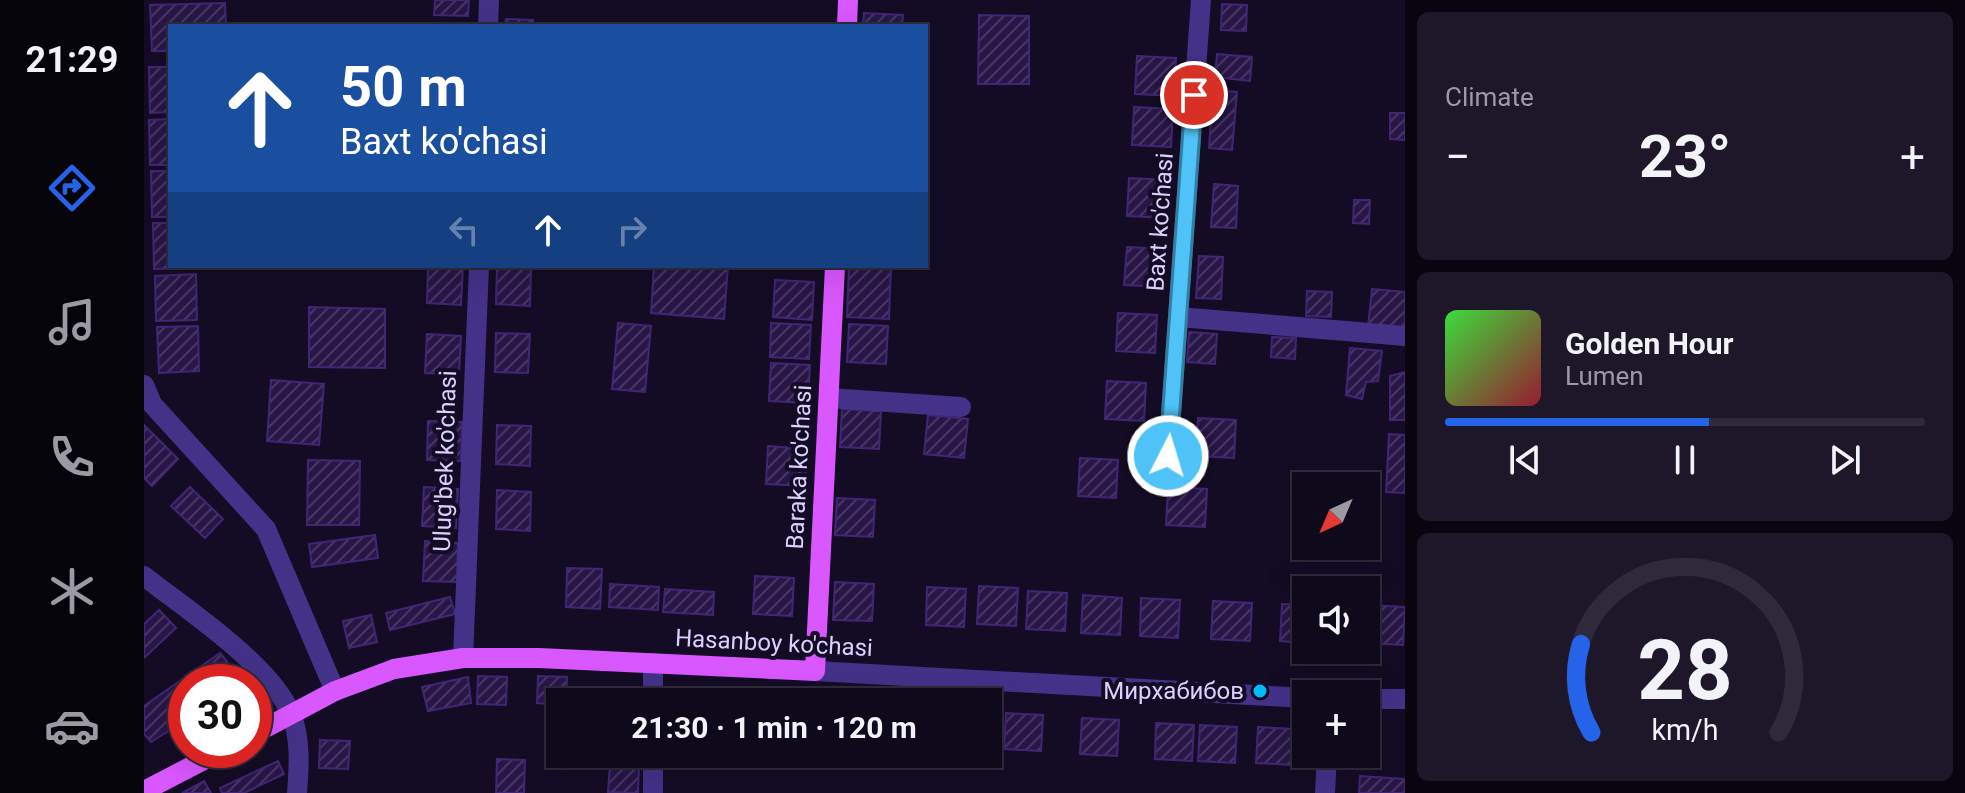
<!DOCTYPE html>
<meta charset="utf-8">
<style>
:root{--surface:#0f091c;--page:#1d1729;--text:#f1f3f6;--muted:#9b9aa3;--line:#2f2a3b;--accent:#2563eb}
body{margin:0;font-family:Roboto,sans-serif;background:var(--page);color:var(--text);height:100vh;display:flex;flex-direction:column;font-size:30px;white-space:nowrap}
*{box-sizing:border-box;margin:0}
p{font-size:26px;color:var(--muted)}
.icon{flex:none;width:44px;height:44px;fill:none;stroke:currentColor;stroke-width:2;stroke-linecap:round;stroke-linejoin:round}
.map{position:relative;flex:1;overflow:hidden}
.drawer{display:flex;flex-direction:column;gap:12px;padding:12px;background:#08050f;width:560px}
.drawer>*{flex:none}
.hud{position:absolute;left:24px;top:24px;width:760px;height:244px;border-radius:0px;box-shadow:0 8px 32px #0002,0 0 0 2px var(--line);background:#1a4fa0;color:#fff;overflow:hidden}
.needle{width:52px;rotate:224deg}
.fabs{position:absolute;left:1148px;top:472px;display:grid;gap:16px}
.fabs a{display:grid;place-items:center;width:88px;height:88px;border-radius:0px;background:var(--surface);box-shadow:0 8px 32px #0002,0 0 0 2px var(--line);font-size:40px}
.speed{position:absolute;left:24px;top:664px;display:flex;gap:16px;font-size:40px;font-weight:700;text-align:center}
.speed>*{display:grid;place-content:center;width:104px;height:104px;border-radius:50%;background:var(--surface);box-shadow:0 8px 32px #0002,0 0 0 2px var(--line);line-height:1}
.speed .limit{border:12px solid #d22;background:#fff;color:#111}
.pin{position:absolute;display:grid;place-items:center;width:68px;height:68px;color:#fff;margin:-34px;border:4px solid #fff;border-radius:50%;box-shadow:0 2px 8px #0007}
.me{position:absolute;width:88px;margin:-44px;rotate:5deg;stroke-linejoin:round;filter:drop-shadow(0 0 6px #0008)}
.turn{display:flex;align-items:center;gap:28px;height:168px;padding:0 40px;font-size:36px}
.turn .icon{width:104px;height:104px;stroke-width:2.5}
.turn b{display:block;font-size:56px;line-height:68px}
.lanes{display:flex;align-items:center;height:76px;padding:0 40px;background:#0003;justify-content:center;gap:40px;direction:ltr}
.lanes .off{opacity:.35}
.big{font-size:60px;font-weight:700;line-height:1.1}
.drawer .widget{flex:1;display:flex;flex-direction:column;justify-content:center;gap:12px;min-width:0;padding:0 28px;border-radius:12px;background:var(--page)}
.drawer .dial{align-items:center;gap:0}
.dial svg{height:208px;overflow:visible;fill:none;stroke:var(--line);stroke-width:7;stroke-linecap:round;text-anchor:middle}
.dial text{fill:var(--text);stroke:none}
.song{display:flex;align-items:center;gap:24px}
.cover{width:96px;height:96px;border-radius:12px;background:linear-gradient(135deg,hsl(120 70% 55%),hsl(350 70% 35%))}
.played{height:8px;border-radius:4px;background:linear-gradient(90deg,var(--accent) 55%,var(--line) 55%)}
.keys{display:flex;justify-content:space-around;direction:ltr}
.heat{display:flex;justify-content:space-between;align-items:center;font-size:44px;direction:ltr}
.trip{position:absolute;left:402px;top:688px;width:456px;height:80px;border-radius:0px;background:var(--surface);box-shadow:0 8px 32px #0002,0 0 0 2px var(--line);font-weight:700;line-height:80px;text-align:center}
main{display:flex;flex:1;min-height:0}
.tabs{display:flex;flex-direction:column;width:144px;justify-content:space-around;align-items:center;background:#06040b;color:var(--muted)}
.tabs .icon{width:56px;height:56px}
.tabs .selected{color:var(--accent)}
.tabs b{font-size:36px;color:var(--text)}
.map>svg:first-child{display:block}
</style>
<main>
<nav class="tabs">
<b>21:29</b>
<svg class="icon selected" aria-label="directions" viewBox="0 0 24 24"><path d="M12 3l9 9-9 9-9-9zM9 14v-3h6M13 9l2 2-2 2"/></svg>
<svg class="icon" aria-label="music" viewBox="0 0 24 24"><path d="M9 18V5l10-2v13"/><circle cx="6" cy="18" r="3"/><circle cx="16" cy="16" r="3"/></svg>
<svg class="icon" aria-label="phone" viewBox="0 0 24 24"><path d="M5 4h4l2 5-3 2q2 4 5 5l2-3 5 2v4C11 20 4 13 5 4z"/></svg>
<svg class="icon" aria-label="climate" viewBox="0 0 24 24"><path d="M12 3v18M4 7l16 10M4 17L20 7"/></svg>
<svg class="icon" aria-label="car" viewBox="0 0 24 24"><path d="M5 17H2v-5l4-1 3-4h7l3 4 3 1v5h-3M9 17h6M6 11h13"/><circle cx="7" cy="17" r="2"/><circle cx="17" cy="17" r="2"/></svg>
</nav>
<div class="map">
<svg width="1261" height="793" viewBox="0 0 1261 793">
<defs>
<pattern id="building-hatch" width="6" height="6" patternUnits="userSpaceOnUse" patternTransform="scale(2)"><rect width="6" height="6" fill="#281647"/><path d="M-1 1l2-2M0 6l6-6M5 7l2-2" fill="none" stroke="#473763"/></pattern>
</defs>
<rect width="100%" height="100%" fill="#140c25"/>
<path fill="url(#building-hatch)" stroke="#422676" stroke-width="2" d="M291,0H325L324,16L290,15Z
M81,3L82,26H26V51H8L6,5Z
M1078,4L1103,5L1102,31L1077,30Z
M720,13L759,15L758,26H719Z
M835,15L885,16V84H834Z
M362,19L389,20V26H361Z
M1073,54L1108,57L1106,81L1071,77Z
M993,56L1032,58L1030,96L991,94Z
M5,67H26V112L6,113Z
M1069,90L1093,92L1088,150L1065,148Z
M990,107L1029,109L1027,147L988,145Z
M1246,113H1261V140L1246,139Z
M26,119V165H6L5,120Z
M7,171H26V217H8Z
M985,178L1024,180L1022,218L983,216Z
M1070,184L1094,186L1092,228L1067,227Z
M1210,200H1226L1225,224L1209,223Z
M9,223H26V266H51V268L10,269Z
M983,247L1021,249L1019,287L980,285Z
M1055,256L1079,257L1077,299L1052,298Z
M284,266H319L317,305L283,303Z
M353,266L387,267L386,306L352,304Z
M510,266H584L580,319L507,313Z
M705,266H747L745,319L703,317Z
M52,274L53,320L12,321L11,276Z
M631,280L670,282L668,320L629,317Z
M1228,289L1261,292V331L1224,327Z
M1163,291L1188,292L1187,317L1162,316Z
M165,307L241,309V368L165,367Z
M974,313L1013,315L1011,353L972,351Z
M474,323L507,326L501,392L468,389Z
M627,323L667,325L665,359L626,357Z
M705,324L744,326L742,364L703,362Z
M54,326L55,371L15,373L13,327Z
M1045,332L1073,334L1071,364L1043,362Z
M352,333L386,334L384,373L351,372Z
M283,334L317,336L315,375L281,373Z
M1128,337L1152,338L1151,359L1127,357Z
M1206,348L1238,351L1234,381L1222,382L1218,399L1202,395Z
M627,363L666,365L664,403L625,401Z
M1261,372V420H1246V376Z
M127,380L180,384L175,445L123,441Z
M963,381L1002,383L1000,421L961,419Z
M698,409L737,411L735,449L696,447Z
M784,415L824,419L820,458L780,454Z
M1054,418L1092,420L1090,458L1051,456Z
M284,421L318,422L317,461L283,460Z
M0,425L34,459L8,486L0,478Z
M353,425L387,426L386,466L352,464Z
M1245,434L1261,435V493L1242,492Z
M624,446L663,449L661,486L622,484Z
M936,458L974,460L972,498L934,496Z
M164,460L216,461L215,525H163Z
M46,487L79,519L61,538L27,506Z
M280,487L314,489L312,528L278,526Z
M1024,487L1063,489L1061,527L1022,525Z
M353,490L387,492L386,531L352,529Z
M693,498L731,500L729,537L691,535Z
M231,535L234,558L168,567L165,544Z
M281,541L314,543L313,582L279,581Z
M423,568L458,569L456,609L422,607Z
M611,576L650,578L648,616L609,614Z
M691,582L730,584L728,621L689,620Z
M466,584L515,587L514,610L465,607Z
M835,586L874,588L872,626L833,624Z
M783,587L822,589L820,627L782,625Z
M521,589L570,592L569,615L519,612Z
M884,591L923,593L921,631L882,629Z
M939,595L978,598L976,635L937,633Z
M306,597L311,614L246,630L242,613Z
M997,598L1036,600L1034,638L996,636Z
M1069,601L1108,603L1106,641L1067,639Z
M1138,604L1162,605V643L1136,641Z
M1222,605L1261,607L1259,645L1222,643Z
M15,610L32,628L0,658V624Z
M227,615L233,642L205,648L199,621Z
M76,653L100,682H42V720L7,742L0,734V706Z
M334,676L363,677L362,705L333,704Z
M394,676L423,677L422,702H416V705L393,703Z
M324,677L327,703L284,711L278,687Z
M544,697L581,699L580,702H543Z
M862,713L899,715L897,751L860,749Z
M938,718L975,720L973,756L936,754Z
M1012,723L1050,725L1048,761L1011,759Z
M1056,725L1093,727L1091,763L1054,761Z
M1114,727L1151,729L1149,765L1112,763Z
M176,740L206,741L204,769L175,768Z
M353,759L381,760L380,793H352Z
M134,761L140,774L100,793H78L76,788Z
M466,764L495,766L494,793L464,792Z
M1216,776L1261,779V793H1215Z
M60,781L67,793H38Z"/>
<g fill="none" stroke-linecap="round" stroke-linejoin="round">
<path stroke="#433288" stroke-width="20" d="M344,26L345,0
M1035,317L1261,336
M0,385L8,404L122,529L191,691
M685,398L817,407
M1024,456L1057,0
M0,576C43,610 126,664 147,714C157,737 155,768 153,793
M319,658L335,266
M671,671L1162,698
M1222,699H1261
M509,702V663
M509,793V754
M1181,793L1183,754"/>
<path stroke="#d957ff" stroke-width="20" d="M703,26L704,0
M110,734L191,691L250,669L319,658H395L671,671L691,266
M0,791L79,750"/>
</g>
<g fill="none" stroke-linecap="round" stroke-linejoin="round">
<g stroke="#337fa1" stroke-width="20">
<path id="route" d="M1024,456L1050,95"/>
</g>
<use href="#route" stroke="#4fc3f7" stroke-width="14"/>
</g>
<circle fill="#00bcfb" stroke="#140c25" stroke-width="3" cx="1116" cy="691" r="8"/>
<g text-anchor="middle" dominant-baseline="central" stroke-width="8" stroke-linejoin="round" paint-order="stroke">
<g font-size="24" fill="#dcd0ff" stroke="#140c25">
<text transform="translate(1016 222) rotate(-86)">Baxt ko'chasi</text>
<text transform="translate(301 461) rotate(-88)">Ulug'bek ko'chasi</text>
<text transform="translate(655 467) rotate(-87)">Baraka ko'chasi</text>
<text transform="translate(630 643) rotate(3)">Hasanboy ko'chasi</text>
</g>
<g font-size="24" fill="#dcd0ff" stroke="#140c25" text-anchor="end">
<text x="1100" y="691">Мирхабибов</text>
</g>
</g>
</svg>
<div class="fabs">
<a><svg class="needle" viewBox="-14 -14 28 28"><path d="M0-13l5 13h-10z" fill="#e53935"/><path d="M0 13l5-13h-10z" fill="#9b9aa3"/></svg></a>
<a><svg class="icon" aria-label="sound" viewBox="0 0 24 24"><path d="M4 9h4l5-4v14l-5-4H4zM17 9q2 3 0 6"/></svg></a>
<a>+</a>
</div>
<div class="speed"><div class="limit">30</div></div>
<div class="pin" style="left:1050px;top:95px;background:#d93025"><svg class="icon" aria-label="arrive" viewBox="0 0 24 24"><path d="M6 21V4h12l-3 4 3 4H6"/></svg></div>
<svg class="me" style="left:1024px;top:456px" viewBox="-20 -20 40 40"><circle r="17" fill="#4fc3f7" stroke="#fff" stroke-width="3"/><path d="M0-11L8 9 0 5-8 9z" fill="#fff"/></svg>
<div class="trip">21:30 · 1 min · 120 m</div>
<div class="hud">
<div class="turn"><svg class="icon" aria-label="ahead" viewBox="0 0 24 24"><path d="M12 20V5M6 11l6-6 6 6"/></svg><div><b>50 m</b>Baxt ko'chasi</div></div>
<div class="lanes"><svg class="icon off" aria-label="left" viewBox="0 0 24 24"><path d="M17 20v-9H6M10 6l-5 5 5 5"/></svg><svg class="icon" aria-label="ahead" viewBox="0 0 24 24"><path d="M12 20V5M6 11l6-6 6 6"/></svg><svg class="icon off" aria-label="right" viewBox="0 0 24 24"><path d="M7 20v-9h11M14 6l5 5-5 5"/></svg></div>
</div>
</div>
<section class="drawer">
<div class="widget"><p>Climate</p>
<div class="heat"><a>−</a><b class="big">23°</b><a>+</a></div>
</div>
<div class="widget">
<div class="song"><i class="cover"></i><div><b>Golden Hour</b><p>Lumen</p></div></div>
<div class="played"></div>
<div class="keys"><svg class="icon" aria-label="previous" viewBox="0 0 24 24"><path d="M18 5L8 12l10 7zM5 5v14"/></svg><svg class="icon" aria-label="pause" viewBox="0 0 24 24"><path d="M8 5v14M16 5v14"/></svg><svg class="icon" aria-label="next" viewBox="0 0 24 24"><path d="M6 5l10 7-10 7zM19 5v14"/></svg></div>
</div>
<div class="widget dial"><svg viewBox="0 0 100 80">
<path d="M14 69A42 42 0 1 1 86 69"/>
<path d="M14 69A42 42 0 0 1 10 35" stroke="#2563eb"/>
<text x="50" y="56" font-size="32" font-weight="700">28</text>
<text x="50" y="72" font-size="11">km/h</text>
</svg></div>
</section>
</main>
